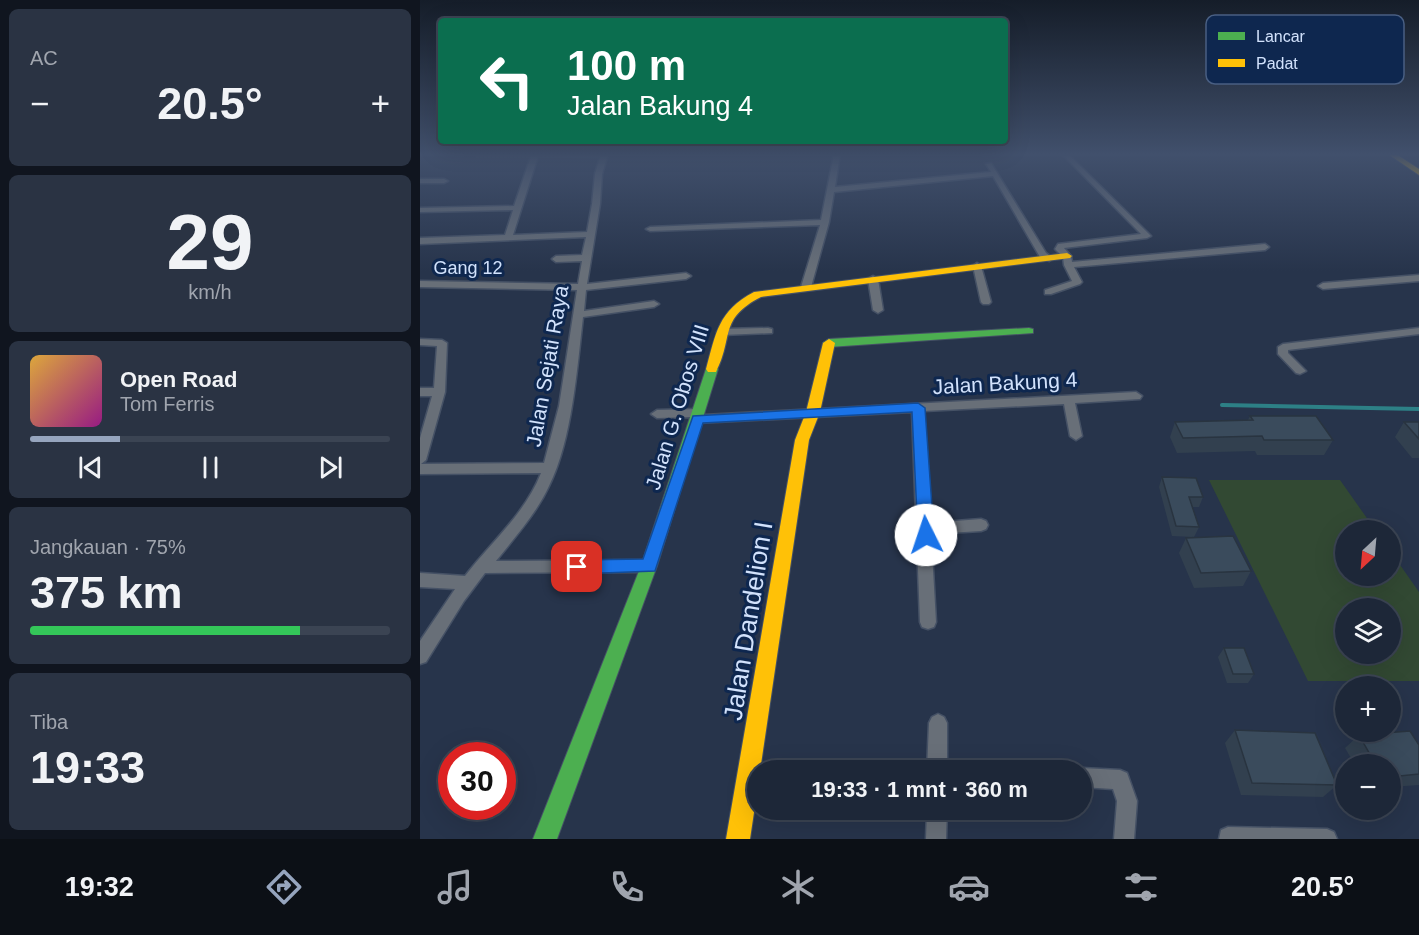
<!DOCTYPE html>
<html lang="id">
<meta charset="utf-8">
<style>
:root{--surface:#1d2738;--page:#2a3343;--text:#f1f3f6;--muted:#a0a5ae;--line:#3b4453;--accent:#96a5be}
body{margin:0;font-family:Helvetica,sans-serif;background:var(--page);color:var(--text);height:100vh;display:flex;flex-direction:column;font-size:22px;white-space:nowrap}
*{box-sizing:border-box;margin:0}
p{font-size:20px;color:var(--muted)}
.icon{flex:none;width:33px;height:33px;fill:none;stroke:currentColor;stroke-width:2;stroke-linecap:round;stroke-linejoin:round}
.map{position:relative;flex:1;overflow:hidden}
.drawer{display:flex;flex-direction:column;gap:9px;padding:9px;background:#10151f;width:420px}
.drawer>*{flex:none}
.hud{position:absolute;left:18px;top:18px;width:570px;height:126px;border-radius:6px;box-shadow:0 6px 24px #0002,0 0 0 2px var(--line);background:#0b6e4f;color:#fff;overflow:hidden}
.needle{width:39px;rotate:206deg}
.controls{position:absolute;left:915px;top:520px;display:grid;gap:12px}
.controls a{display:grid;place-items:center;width:66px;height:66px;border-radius:50%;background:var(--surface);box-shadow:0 6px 24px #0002,0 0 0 2px var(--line);font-size:30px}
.speed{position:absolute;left:18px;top:742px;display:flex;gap:12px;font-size:30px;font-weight:700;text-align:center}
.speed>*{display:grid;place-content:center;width:78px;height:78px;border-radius:50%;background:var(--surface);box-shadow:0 6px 24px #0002,0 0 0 2px var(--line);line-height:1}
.speed .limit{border:9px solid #d22;background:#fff;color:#111}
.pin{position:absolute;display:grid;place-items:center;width:51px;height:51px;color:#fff;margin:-26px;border-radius:12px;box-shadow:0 3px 9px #0006}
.me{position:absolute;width:66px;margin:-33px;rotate:356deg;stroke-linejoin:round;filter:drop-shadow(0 0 4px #0008)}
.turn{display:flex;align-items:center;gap:21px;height:126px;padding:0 30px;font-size:27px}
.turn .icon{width:78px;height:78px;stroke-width:2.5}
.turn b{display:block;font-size:42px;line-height:51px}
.big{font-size:45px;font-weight:800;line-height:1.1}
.drawer .widget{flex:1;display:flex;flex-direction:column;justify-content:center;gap:9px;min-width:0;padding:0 21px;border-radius:9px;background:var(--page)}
.drawer .dial{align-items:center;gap:0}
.dial b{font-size:78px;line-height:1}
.song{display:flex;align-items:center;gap:18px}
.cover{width:72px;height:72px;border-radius:9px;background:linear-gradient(135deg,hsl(40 70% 55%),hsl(310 70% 35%))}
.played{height:6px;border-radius:3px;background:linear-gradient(90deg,var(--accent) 25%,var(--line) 25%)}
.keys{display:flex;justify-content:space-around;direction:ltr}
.heat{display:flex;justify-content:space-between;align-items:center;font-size:33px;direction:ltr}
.charge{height:9px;border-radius:4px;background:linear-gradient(90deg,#34c759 75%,var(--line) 0)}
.trip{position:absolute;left:327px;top:760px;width:345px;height:60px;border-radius:30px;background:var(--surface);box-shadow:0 6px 24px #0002,0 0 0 2px var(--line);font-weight:800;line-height:60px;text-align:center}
.tabs{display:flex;height:96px;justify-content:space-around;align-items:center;background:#0c1016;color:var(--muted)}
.tabs .icon{width:42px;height:42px}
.tabs .on{color:var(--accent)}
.tabs b{font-size:27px;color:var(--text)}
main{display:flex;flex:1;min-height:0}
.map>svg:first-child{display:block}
</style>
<main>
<section class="drawer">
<div class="widget"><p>AC</p>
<div class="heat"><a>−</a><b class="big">20.5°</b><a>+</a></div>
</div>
<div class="widget dial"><b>29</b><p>km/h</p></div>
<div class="widget">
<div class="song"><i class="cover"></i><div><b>Open Road</b><p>Tom Ferris</p></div></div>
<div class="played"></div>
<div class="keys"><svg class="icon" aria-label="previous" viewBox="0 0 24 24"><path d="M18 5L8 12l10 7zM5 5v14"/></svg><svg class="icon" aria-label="pause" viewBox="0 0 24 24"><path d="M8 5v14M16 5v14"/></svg><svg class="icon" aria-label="next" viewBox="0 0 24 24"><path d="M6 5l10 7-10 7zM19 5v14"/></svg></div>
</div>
<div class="widget"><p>Jangkauan · 75%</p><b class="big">375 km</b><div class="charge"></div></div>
<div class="widget"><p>Tiba</p><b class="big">19:33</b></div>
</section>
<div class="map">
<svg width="999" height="839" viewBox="0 0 999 839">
<rect width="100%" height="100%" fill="#27344b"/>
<path fill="#324933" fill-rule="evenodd" d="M789,480H920L956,531H926V576H970L971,552L999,592V681H888ZM926,609H970V654H926Z"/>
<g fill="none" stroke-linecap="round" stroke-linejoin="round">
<path stroke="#2d8086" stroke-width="4" d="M802,405L999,409"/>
<g stroke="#455165" stroke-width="3">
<path id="street" d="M53,154H188L182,174L180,204L167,284L266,273L271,276L266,279L166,290L164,311L234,301L239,304L234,307L163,317C157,369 152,440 129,486C116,514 95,537 76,561L229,560L234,562L236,566L234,570L229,572L65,573L44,601L6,662L0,664V641L35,589L0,587V573L45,576C71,542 105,514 121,473L0,474V438L12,396H0V388H14L17,346L0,345V339L22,340L27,343L25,392L6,460L1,464L124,463L139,406L157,290L0,287V281L158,284L162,261L136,262L132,259L136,256L162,255L166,237L0,244V238L85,235L93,210L0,212V208L94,206L111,156H56ZM118,156L180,157L175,174L172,204L167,232L93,235Z
M414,154H420L415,187L571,172L566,164L571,163L626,253L633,258L629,261L620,257L573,176L414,192L409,222L391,287L386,290L381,287L400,225L230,231L226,229L230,227L401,220Z
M642,154H648L731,236L727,238L644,248L651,256L652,262L845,244L849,247L845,250L654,267L662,282L660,284L631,294H625V290L652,281L644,265L643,257L635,249L638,244L721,234Z
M0,179H24L28,181L24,183H0Z
M557,263L561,266L571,302L569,304H563L561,302L553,266Z
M999,275V281L903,289L898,286L903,283Z
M453,276L458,279L463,310L458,313L453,310L448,279Z
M348,328L352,329V333L302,335L297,332L302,329Z
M999,328V334L868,350V353L886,371L880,374L876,373L858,354V347L863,344Z
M716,392L722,396L720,399L655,403L662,436L656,440L650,436L644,404L504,411L510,523L561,519L566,521L568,525L566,529L561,531L511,534L516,622L514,627L508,629L502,627L500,622L492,412L277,423L273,422L272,417L237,418L231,414L237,410L279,409L283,410L284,415Z
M518,714L524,717L527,723V771H507L509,723L512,717Z
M662,768L700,770L707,773L717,801L714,839H694L697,801L693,789L662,787V771H656Z
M507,810H527L526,839H506Z
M808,827L907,829L914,832L917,839H799L801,830Z"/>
</g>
<g stroke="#455165" stroke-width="2">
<path id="fast" d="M609,328L613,329V333L409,347L403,343L409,339Z
M292,365L298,369L237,566L137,839H113L221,566L286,369Z"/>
</g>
<g stroke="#455165" stroke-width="2">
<path id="slow" d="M968,154H976L999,169V175Z
M647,253L652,256L650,258L341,297C298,319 314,338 296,372H288L286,369C296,333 298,311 334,292Z
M409,339L415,343L400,412L389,440L340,771H338V786L330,839H306L375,440L386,412L403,343Z"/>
</g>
<use href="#street" fill="#686f78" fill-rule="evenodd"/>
<use href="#fast" fill="#4caf50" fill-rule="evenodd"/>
<use href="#slow" fill="#ffc107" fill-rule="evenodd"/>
</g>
<path fill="#32404f" d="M830,416L913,440L904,455H837L835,451L757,453L750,437L755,422L828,420Z
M984,422H999V458H992L975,437Z
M742,477L783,497L779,507H772L779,527L774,537L752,536L739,487Z
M766,538L831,571L823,586L774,588L759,553Z
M804,648L834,674L828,683H807L798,657Z
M815,730L917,785L903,797L821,795L805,743Z
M939,735L999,745V785L970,787V765H935L925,748Z"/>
<path fill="#3a4b5c" stroke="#293440" stroke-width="1.5" d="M830,416H896L913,440H844L842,436L763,438L755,422L833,420Z
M984,422H999V439Z
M742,477L776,478L783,497H769L779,527L756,526Z
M813,536L831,571L781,573L766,538Z
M804,648H824L834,674H813Z
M815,730L895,733L917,785L832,783Z
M990,731L999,745V774L970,777V765H956L939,735Z"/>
<linearGradient id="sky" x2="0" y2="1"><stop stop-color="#151d29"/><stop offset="0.57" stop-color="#41506c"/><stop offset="1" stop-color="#41506c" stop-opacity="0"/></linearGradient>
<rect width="999" height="271" fill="url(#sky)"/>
<path fill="#1a73e8" stroke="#114b97" stroke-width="1.5" d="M498,403L505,408L514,535L512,539H500L498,535L492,412L283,423L235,571L157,574L151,572L148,567L151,562L157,560L223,559L273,416Z"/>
<g text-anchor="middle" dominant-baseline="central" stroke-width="6" stroke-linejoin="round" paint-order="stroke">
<g font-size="18" fill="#d2e2fc" stroke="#0e274f">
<text x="48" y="268">Gang 12</text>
</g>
<g font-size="21" fill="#d2e2fc" stroke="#0e274f">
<text transform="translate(127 366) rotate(-80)">Jalan Sejati Raya</text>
<text transform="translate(585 383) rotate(-3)">Jalan Bakung 4</text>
<text transform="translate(257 407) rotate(-73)">Jalan G. Obos VIII</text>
</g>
<g font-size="26" fill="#d2e2fc" stroke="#0e274f">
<text transform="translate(328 621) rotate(-81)">Jalan Dandelion I</text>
</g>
</g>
<rect x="786" y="15" width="198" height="69" rx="9" fill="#0e274f" stroke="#495f83" stroke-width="1.5"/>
<rect x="798" y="32" width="27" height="8" fill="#4caf50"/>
<rect x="798" y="59" width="27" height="8" fill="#ffc107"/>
<g font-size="16" fill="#d2e2fc">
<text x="836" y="42">Lancar</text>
<text x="836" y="69">Padat</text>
</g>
</svg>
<div class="controls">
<a><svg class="needle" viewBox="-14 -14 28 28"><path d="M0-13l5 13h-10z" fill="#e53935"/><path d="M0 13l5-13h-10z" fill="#a0a5ae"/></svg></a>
<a><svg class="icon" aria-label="layers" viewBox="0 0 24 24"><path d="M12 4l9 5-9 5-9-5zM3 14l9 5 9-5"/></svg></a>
<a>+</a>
<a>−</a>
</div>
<div class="speed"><div class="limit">30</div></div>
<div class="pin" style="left:157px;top:567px;background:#d93025"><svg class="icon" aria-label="arrive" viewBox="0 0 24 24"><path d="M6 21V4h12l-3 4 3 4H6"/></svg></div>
<svg class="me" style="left:506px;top:535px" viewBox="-20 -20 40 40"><circle r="19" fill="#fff"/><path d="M0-13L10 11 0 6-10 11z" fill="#1a73e8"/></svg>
<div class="trip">19:33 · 1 mnt · 360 m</div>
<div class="hud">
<div class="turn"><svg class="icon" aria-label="left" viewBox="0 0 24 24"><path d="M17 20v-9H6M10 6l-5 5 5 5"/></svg><div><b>100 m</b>Jalan Bakung 4</div></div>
</div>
</div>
</main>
<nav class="tabs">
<b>19:32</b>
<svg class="icon on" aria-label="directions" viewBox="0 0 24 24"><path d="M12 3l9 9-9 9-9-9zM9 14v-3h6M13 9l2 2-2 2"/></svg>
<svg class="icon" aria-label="music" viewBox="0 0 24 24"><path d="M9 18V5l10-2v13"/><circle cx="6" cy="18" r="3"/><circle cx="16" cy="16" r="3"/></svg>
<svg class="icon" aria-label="phone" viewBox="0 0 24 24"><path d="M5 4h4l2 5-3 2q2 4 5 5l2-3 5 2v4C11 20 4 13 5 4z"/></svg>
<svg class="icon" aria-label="climate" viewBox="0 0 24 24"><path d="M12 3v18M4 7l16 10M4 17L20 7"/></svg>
<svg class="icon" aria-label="car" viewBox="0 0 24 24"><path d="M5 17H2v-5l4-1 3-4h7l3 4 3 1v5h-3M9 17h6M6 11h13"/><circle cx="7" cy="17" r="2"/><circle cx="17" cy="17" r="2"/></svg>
<svg class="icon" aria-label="filters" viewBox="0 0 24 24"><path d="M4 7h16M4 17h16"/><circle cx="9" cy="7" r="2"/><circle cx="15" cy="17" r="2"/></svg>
<b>20.5°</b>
</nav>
